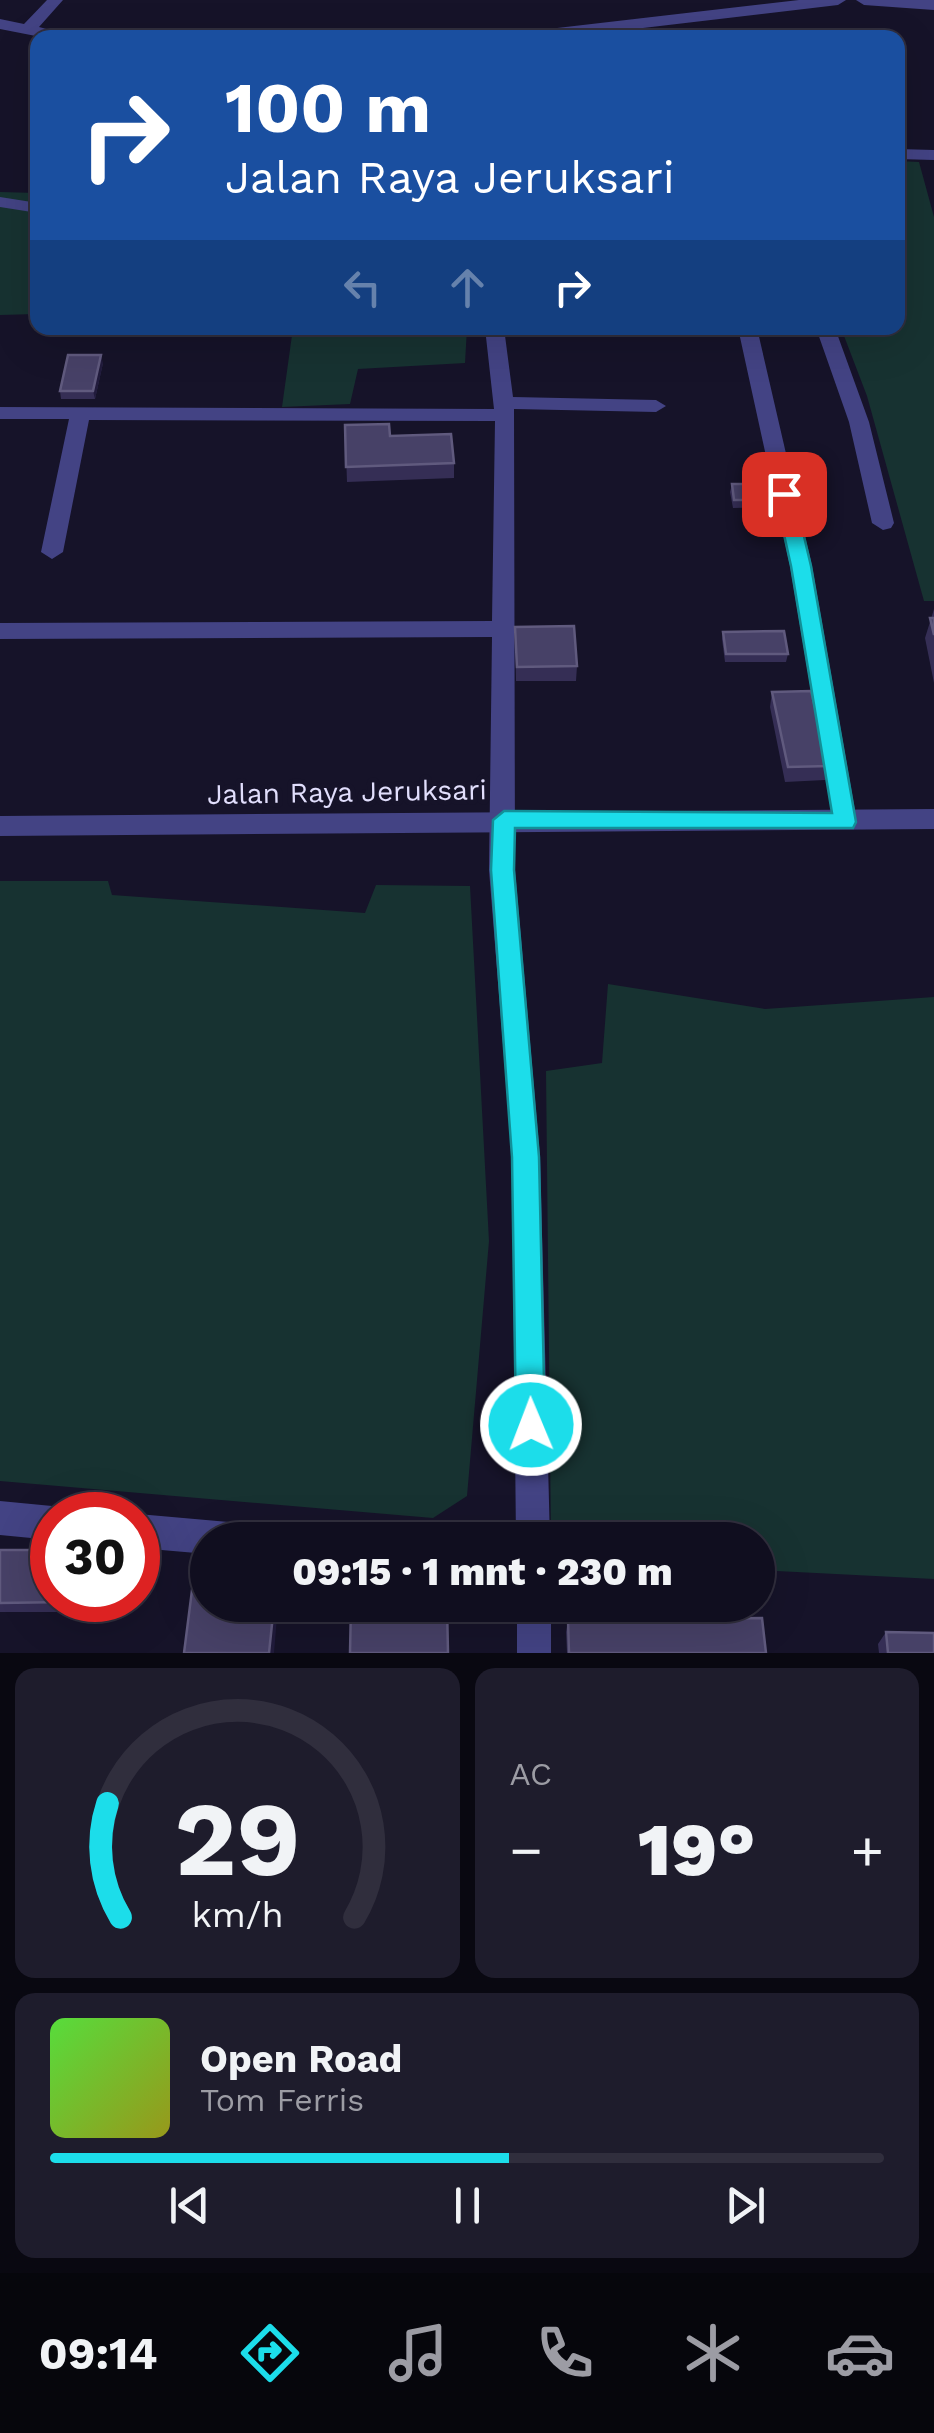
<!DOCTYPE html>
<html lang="id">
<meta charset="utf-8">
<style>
:root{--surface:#100e1f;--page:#1e1c2c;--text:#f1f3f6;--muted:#9c9ca4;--line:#302e3d;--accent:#1cddea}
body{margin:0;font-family:"Work Sans",sans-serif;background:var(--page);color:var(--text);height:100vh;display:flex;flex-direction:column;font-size:38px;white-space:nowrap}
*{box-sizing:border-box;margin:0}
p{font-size:32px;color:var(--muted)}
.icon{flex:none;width:55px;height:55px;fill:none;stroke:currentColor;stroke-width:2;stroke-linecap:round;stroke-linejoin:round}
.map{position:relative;height:1653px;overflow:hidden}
.sheet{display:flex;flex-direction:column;gap:15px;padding:15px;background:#090811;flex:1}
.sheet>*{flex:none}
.banner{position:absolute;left:30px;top:30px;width:875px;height:305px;border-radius:20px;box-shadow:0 10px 40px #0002,0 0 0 2px var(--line);background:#1a4fa0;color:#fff;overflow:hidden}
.speed{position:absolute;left:30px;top:1492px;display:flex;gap:20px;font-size:50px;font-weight:700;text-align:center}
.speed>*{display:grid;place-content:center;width:130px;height:130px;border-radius:50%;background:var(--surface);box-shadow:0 10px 40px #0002,0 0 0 2px var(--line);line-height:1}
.speed .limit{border:15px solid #d22;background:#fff;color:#111}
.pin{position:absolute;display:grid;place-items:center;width:85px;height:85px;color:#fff;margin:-42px;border-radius:20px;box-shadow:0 5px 15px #0006}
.me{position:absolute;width:110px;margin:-55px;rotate:359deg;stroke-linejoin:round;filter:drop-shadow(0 0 8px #0008)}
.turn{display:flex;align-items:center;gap:35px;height:210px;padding:0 30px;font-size:45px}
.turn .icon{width:130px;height:130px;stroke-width:2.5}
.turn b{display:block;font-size:70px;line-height:85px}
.lanes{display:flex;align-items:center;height:95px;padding:0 30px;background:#0003;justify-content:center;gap:50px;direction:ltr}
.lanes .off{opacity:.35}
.big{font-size:75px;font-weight:800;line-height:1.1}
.sheet .card{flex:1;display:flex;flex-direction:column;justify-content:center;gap:15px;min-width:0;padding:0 35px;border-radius:20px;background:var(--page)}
.sheet .dial{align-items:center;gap:0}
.dial svg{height:260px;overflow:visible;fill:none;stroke:var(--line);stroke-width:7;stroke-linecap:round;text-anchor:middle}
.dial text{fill:var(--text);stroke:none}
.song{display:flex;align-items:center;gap:30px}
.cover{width:120px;height:120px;border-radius:15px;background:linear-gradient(135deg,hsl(110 70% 55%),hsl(60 70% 35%))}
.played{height:10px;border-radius:5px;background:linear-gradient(90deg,var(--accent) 55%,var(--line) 55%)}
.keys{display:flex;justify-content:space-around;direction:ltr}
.heat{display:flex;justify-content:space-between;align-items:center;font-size:55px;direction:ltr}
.sheet .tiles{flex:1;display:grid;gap:15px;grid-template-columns:1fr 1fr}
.card:last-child{grid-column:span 2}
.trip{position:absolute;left:190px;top:1522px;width:585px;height:100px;border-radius:50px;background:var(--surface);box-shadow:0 10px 40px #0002,0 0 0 2px var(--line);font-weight:800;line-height:100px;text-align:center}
.tab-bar{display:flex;height:160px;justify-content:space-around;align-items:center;background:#06060c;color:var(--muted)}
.tab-bar .icon{width:70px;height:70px}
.tab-bar .on{color:var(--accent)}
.tab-bar b{font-size:45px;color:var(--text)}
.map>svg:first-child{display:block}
</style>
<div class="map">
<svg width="934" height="1653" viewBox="0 0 934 1653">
<rect width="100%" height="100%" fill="#161329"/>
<path fill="#173231" d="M898,161L919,162L934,217V601H924L867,396L841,328H898Z
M0,192L37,193V314L0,315Z
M293,328H467L465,363L358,369L350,404L282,407Z
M0,881H108L112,895L365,913L376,885L470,886L489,1241L467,1496L433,1518L0,1481Z
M608,984L765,1009L934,997V1579L758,1570V1540H551L546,1071L602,1063Z"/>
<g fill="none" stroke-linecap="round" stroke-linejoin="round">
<path fill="#434384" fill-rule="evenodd" d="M47,0H63L39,27L81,38H46L0,29V19L24,24Z
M799,0H846L838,5L558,38H506L514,33Z
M856,0H934V10L864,5Z
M898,149L934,150V160L898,159Z
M0,197L38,203V213L0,207Z
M485,328H504L513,397L656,400L666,406L656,412L514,409L515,870L540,1157L550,1540H516L512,1157L489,870L492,637L0,639V623L492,621L495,421L89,420L63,552L52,559L41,552L69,419H0V407L494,409Z
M738,328H757L812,566L857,822L854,829H836L833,822L790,566Z
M816,328H835L869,422L894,523L891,528L883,530L872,523L849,422Z
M0,1501L52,1506L65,1515H52V1540L0,1535Z
M138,1514L240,1523L252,1528L257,1540H208V1554L138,1548Z
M517,1605H551V1653H517Z"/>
<path fill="#434384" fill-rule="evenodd" d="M934,809V829L0,836V816Z"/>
</g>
<path fill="#352e55" d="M103,363L95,399H61L60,391Z
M345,425L454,463V478L347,482Z
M732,484L777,500L776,507L733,508L730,492Z
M934,609V683L925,638Z
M515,627L577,666L576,681H516Z
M723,632L788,654L786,662H725L722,639Z
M772,692L829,766L825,780L785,782L770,707Z
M0,1550L52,1600H72L70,1612H0Z
M568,1620L766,1653H567L566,1632Z
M886,1632L934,1653H879L878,1644Z"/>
<path fill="#211b3c" d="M101,355L103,363L95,399L93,391Z
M65,1600H72L70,1612L65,1602Z
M274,1605H278L274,1653H269Z"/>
<path fill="#474167" stroke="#605a7e" stroke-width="2.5" d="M68,355H101L93,391H60Z
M389,424L390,436L451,434L454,463L346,467L345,425Z
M732,484H775L777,500H734Z
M930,618H934V635Z
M574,626L577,666L517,667L515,627Z
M784,631L788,654H726L723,632Z
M811,691L829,766L788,767L772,692Z
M198,1543L208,1544V1605H274L269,1653H184Z
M0,1550H52V1600H65V1602L0,1603Z
M351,1605H447L448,1653H350Z
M762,1618L766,1653H569L568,1620Z
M886,1632L934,1633V1653H888Z"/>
<path fill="#1cddea" stroke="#129098" stroke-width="2.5" d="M784,488L794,494L811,566L856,822L853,828H515L514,870L539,1157L545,1425L541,1435L531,1439L520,1435L516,1425L512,1157L491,870L493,820L504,811L832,813L791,566L775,494Z"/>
<g text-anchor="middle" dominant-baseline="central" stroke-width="10" stroke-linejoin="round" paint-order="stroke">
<g font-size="28" fill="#e1defc" stroke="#161329">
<text transform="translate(347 792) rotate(-1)">Jalan Raya Jeruksari</text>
</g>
</g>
</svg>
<div class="speed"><div class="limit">30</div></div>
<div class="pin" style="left:784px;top:494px;background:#d93025"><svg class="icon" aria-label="arrive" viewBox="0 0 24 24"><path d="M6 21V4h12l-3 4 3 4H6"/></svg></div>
<svg class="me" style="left:531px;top:1425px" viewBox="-20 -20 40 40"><circle r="17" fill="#1cddea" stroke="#fff" stroke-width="3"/><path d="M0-11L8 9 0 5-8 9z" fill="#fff"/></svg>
<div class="trip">09:15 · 1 mnt · 230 m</div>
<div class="banner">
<div class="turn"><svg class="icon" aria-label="right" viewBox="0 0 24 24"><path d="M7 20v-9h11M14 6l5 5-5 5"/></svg><div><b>100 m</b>Jalan Raya Jeruksari</div></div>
<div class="lanes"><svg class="icon off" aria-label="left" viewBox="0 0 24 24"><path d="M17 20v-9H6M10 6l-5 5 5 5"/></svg><svg class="icon off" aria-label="ahead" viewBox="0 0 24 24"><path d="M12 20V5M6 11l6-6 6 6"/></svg><svg class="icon" aria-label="right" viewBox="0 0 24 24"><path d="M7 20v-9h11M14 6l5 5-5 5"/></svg></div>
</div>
</div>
<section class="sheet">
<div class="tiles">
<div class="card dial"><svg viewBox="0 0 100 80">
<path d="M14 69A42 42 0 1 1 86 69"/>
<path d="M14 69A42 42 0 0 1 10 34" stroke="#1cddea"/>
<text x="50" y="56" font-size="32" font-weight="700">29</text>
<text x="50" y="72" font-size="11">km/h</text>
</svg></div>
<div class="card"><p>AC</p>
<div class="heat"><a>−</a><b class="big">19°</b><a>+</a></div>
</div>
<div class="card">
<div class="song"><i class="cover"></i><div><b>Open Road</b><p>Tom Ferris</p></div></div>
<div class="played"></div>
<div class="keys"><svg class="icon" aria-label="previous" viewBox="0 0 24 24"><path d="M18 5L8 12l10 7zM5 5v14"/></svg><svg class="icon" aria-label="pause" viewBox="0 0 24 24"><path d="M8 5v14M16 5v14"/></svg><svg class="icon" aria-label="next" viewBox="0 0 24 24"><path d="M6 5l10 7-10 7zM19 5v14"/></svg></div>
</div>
</div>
</section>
<nav class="tab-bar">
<b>09:14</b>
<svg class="icon on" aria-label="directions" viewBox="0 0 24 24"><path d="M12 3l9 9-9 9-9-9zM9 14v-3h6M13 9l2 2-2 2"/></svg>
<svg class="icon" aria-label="music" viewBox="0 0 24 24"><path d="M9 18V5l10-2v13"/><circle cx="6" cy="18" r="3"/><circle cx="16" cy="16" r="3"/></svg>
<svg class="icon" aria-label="phone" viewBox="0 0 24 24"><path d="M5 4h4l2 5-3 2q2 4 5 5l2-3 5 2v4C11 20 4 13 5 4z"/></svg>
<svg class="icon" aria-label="climate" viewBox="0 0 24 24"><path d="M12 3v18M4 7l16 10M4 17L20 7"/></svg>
<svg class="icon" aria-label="car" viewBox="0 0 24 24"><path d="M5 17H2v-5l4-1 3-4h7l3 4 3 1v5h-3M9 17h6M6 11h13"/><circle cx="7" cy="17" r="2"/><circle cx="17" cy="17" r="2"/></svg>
</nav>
